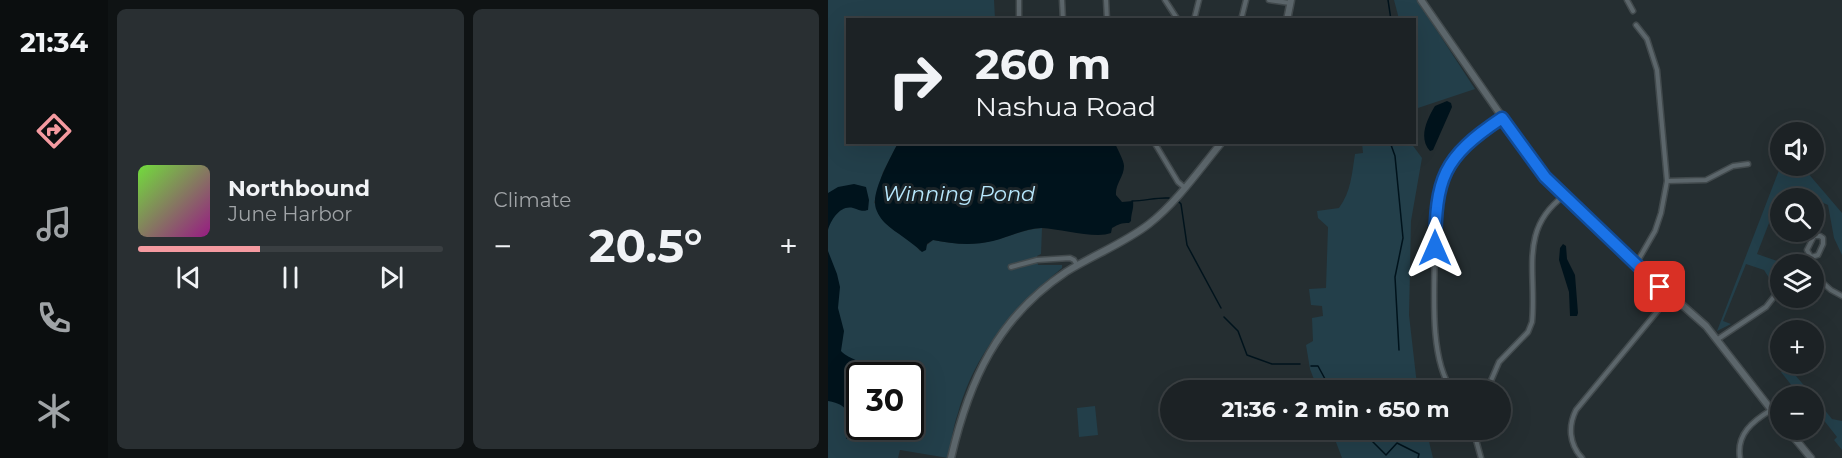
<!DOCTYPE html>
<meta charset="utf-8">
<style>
:root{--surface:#1c2225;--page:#292f32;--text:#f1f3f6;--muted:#a0a4a7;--line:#3a3f42;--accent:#f49aa0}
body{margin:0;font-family:Montserrat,sans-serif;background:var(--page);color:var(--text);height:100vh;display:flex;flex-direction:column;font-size:22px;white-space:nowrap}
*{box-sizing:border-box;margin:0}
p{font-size:20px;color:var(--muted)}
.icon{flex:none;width:33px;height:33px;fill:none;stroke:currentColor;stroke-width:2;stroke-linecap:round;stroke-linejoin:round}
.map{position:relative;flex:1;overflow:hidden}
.details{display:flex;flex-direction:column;gap:9px;padding:9px;background:#0f1314;width:720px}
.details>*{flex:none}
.hud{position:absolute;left:18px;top:18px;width:570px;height:126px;border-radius:0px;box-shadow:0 6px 24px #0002,0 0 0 2px var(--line);background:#1c2225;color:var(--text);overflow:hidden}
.controls{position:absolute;left:942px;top:122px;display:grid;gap:12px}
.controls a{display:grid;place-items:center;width:54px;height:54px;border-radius:50%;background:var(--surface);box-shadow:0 6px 24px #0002,0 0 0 2px var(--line);font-size:30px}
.speed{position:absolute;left:18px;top:362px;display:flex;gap:12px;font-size:30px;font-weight:700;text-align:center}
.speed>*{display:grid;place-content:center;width:78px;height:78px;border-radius:50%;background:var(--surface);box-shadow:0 6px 24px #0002,0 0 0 2px var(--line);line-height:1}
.speed .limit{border:3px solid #111;border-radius:9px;background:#fff;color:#111}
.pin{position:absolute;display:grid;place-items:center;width:51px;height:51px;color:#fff;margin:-26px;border-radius:12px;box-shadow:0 3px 9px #0006}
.me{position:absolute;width:66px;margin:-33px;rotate:0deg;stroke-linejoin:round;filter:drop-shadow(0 0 4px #0008)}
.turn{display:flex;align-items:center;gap:21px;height:126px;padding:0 30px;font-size:27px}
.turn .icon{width:78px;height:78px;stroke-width:2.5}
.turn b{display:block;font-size:42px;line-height:51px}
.big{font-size:45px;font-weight:700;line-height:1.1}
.details .widget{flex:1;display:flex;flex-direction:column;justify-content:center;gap:9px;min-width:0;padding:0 21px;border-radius:9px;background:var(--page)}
.song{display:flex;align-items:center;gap:18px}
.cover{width:72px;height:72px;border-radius:9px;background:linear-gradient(135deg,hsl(100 70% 55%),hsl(310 70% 35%))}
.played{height:6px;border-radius:3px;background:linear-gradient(90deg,var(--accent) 40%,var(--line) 40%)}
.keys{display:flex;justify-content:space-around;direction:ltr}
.heat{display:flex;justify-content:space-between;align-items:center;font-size:33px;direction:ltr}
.details .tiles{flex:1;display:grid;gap:9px;grid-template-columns:repeat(2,1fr)}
.trip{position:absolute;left:332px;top:380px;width:351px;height:60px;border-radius:30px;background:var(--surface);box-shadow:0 6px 24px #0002,0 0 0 2px var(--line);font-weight:700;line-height:60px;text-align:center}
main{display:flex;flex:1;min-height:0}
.tab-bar{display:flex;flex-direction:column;width:108px;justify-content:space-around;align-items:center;background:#0b0e0f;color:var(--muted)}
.tab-bar .icon{width:42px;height:42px}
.tab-bar .selected{color:var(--accent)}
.tab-bar b{font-size:27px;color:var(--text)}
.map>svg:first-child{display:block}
</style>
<main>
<nav class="tab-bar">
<b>21:34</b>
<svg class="icon selected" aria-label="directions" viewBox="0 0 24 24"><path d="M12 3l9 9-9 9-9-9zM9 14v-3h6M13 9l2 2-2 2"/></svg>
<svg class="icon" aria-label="music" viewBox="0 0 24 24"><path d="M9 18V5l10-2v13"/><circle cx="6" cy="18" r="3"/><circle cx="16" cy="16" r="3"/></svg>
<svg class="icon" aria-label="phone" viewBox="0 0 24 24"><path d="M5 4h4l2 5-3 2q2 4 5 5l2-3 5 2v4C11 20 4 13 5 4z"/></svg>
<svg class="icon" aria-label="climate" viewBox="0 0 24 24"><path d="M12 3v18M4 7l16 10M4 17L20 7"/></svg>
</nav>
<section class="details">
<div class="tiles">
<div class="widget">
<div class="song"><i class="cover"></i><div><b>Northbound</b><p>June Harbor</p></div></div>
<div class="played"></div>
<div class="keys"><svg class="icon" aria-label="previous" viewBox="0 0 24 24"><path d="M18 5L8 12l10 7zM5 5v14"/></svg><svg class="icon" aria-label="pause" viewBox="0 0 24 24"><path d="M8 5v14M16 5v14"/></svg><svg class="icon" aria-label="next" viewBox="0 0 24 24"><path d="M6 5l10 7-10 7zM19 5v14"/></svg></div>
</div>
<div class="widget"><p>Climate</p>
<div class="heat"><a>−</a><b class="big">20.5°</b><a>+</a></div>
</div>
</div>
</section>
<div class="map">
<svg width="1014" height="458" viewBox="0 0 1014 458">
<rect width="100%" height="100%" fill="#252e31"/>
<path fill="#233f4a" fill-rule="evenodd" d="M0,0H166L167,19L20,20V142L70,143L55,172L46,203L48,204C51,229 79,233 92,251L105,240C125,244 146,246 167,240C183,236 197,229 214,228L213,254L209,256L210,265H234V268C186,307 147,352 130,413C125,427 123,443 120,458L72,450L70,458H0ZM32,375H82V426H32Z
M566,0H589L647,89L587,109L586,20L571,19Z
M534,143H583L594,158L583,221L581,315L589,385L591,390H490L482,369L478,345L485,341L484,318L495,316L494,306L483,305L481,289L498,288L500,227L490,218L489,211L511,208C523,192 524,173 527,154L535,153Z
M953,165H973L1014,213V255L1006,238L1000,205L974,193L963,198H952V203L948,205L929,254L958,264H952V278L945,284L936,270L918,264L895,321L903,324L889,331Z
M964,363H969L962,369L985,396H972L953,372Z
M986,397L1004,419L1014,421V450L1006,440L1009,437L987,409L986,410Z
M267,406L270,435L251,437L249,408Z
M503,429H598L605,458H514Z"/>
<path fill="#00131c" d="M619,101L623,103L624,107L605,150L602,151C590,138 599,119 607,106Z
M109,142L287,143C289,149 296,160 296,166C296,177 287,184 288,195L294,202L305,201C306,209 303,213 303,221L301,223C293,223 291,224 284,228L283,233C268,239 233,229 214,228C197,228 182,237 165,241C145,246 124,244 105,240L99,244L98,250L94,252C83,241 69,234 57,223C52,218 47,210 47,203C46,188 62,158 70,143C81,142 99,146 109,142Z
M26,184L38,187L41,200L40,210C33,212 32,210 25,208C12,205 3,220 0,230V193L10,187Z
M735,244L738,246L739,259L747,275L750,313L749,316H742L741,292L731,260L732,248Z
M0,251L9,274L12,287L10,308L16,331L13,351C22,361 38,359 40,375H32L31,420C15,414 23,405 0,401Z"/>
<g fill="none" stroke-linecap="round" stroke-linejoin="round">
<path stroke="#00131c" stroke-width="1.5" d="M560,0L563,20
M562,142L567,156L575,238L567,277L571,350
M304,201C317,201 329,197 341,198
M350,201L353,204L359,245L393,308
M396,317L410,331L419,355L444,364H472
M483,366H490L503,390
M532,429L558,455L569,443L591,454L590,458
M19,438L25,416"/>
<g stroke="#424a4d" stroke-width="7">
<path id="minor" d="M191,0V20
M234,0L235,20
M278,0L279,20
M337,0L350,20
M441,0L462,3
M799,0L805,11
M366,20L371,0
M413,20L418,0
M326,142L350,182L356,187
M839,181L878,180L905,166L920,164
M808,264L827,231L833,213L839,181L829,70L819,39L808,25
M980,264L983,257L979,250L986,236H992L995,238V244L990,255L983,257
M183,267L209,260L242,258L246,260L249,265
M986,275L1003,290L1014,296
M890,339L938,307L952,289
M624,390C597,353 609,267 607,220C608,169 635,145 674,118
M659,390L671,362L700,332L704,322C709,274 690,229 736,196
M645,429L653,458
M754,458C741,444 740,426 748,410L842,296
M912,458C908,434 925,421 943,410"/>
</g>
<g stroke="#424a4d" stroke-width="9">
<path id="secondary" d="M593,0L711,170L785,244L878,326L952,421
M459,20L463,0
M959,429L983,458
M123,458C141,381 169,318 238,272C265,255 295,244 321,224C349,202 371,170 394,142"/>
</g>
<use href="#minor" stroke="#5c666b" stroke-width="4"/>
<use href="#secondary" stroke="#5c666b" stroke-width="6"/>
</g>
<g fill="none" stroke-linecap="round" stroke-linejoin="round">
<g stroke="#114b97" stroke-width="15">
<path id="route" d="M607,248C608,178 614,158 674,118L717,177L832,287"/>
</g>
<use href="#route" stroke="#1a73e8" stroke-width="10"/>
</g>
<g text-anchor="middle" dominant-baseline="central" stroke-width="6" stroke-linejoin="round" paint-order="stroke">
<g font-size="21" font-style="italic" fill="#b8e8fd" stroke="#1b2428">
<text x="131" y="193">Winning Pond</text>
</g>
</g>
</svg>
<div class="controls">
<a><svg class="icon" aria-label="sound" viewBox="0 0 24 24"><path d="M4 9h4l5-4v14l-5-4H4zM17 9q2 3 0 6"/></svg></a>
<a><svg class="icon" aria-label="search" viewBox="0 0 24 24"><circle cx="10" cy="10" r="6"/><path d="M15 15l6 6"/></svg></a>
<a><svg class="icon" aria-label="layers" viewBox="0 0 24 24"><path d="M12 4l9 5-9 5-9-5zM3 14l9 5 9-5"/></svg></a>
<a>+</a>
<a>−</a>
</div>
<div class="speed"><div class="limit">30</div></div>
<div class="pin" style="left:832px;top:287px;background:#d93025"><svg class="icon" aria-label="arrive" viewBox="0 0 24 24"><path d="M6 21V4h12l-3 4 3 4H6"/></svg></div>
<svg class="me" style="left:607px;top:248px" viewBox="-20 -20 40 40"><path d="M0-17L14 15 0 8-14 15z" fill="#1a73e8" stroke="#fff" stroke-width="4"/></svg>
<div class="trip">21:36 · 2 min · 650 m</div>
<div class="hud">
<div class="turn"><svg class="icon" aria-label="right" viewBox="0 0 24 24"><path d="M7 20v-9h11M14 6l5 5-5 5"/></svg><div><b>260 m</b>Nashua Road</div></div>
</div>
</div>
</main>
